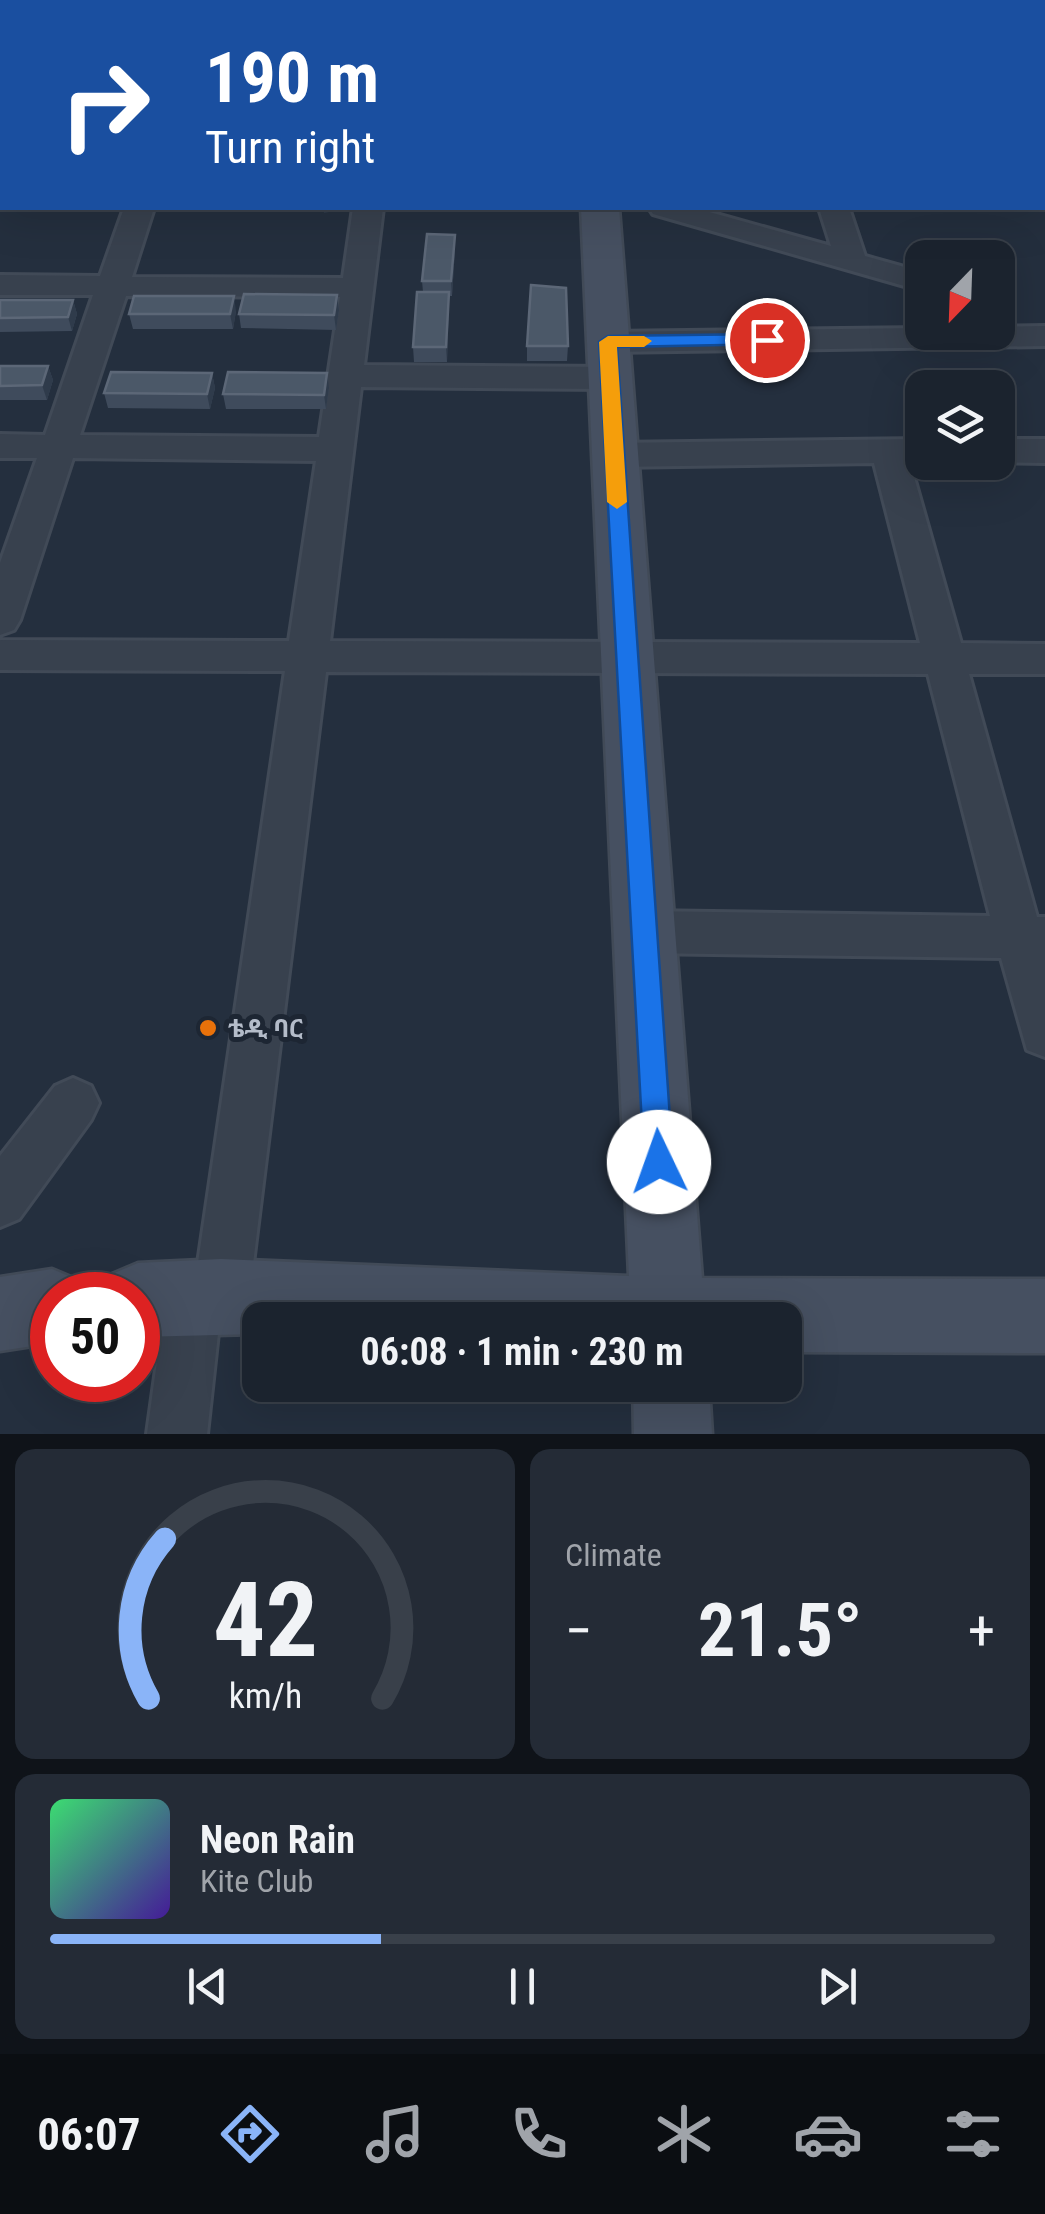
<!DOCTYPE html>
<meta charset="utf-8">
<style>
:root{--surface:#1b232e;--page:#242b36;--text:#f1f3f6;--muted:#a0a4aa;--line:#39404a;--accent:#8ab4f8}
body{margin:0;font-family:"Roboto Condensed","Noto Sans Ethiopic",sans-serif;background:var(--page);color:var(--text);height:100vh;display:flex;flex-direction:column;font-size:38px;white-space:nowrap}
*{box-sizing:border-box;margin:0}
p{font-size:32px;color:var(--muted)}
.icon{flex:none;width:55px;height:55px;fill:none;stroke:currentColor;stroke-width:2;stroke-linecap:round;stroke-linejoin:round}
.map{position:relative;height:1434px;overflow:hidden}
.drawer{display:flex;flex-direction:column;gap:15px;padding:15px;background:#0f1319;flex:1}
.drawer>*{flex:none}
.top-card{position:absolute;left:0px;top:0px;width:1045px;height:210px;box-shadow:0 10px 40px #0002,0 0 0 2px var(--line);background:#1a4fa0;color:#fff;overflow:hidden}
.needle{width:65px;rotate:203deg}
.buttons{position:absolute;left:905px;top:240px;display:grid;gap:20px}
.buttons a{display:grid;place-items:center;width:110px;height:110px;border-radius:20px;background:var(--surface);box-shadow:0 10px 40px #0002,0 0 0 2px var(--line);font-size:50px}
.speed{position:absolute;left:30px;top:1272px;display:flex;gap:20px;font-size:50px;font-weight:700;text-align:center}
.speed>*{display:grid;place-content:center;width:130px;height:130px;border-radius:50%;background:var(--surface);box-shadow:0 10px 40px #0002,0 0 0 2px var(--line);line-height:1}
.speed .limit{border:15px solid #d22;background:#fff;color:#111}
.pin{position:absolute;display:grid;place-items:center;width:85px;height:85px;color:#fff;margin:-42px;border:5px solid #fff;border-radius:50%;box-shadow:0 2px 10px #0007}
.me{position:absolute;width:110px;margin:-55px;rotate:357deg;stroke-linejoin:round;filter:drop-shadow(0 0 8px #0008)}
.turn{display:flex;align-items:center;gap:35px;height:210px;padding:0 40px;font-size:45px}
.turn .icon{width:130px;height:130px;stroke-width:2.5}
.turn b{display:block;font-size:70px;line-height:85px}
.big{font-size:75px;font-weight:700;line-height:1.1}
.drawer .widget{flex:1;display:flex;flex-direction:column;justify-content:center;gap:15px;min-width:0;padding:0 35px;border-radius:20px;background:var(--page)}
.drawer .dial{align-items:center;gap:0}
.dial svg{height:260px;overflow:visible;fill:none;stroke:var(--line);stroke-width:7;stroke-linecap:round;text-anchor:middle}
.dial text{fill:var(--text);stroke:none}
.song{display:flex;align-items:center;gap:30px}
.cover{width:120px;height:120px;border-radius:15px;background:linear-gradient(135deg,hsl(140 70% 55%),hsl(260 70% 35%))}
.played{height:10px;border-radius:5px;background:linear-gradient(90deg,var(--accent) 35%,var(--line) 35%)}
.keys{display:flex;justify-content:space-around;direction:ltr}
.heat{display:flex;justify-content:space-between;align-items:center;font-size:55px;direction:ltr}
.drawer .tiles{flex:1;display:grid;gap:15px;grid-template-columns:1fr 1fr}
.widget:last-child{grid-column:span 2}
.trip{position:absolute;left:242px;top:1302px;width:560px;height:100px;border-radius:20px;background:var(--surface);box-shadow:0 10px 40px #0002,0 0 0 2px var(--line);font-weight:700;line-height:100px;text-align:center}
.tabs{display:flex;height:160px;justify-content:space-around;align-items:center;background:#0b0e12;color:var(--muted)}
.tabs .icon{width:70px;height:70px}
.tabs .on{color:var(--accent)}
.tabs b{font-size:45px;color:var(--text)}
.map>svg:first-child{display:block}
</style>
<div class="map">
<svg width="1045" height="1434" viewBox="0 0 1045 1434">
<rect width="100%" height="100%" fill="#242f3e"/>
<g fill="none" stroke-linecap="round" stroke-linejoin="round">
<g stroke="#414a57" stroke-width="6">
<path id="street" d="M385,0H411V2H386Z
M768,0H794V2H769Z
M894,0H920L921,2H896Z
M1042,15H1045V31H1042Z
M0,72H2V88H0Z
M1042,90H1045V106H1042Z
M0,142L2,143V160H0Z
M1042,164H1045V182H1042Z
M124,208H154L132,277L343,278L353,208H383L364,365L610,367L622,370L627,378L622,386L610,389L361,387L330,641L920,643L874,463L614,467L601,463L596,455L601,447L614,443L922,439L923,462L910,463L961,643L1045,644V674H969L1037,917H1045V1057L1027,1050L1001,958L645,953L628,947L621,932L628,917L645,911L990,916L928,674L326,672L249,1296L241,1316L219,1324L207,1434H147L166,1297L174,1277L197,1270L285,671L0,670V640L289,641L316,461L73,458L20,620L14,630L0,635V563L37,458H0V434L45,435L93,295H0V275L100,276ZM126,296L340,297L319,437L80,435Z
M649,208H695L831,246L819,208H849L865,256L922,272V291L653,214Z
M1045,326V346L608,352L596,349L591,342L596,335L608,332L922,328V332H998V327Z
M998,439H1045V463L997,462Z
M73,1078L91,1086L99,1103L91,1120L19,1219L0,1227V1156L55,1086Z"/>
</g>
<g stroke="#414a57" stroke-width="5">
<path id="secondary" d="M572,0H604V2H572Z
M581,208H619L702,1278L1045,1279V1353L785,1352V1320H260V1334L138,1337V1295H103L112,1274L138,1263L221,1259L629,1276Z
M52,1269L78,1280L84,1295H52V1343L0,1351V1277Z
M633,1385H709L712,1434H634Z"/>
</g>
<use href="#street" fill="#38414e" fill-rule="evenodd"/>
<use href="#secondary" fill="#465061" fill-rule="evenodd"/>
</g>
<path fill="#3f4b5c" d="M90,0H125L124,2H91Z
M631,0H671L670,2H631Z
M712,0H754V2H712Z
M455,249L452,296H449L447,362H414L413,347L423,292L422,281Z
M337,295L339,310L336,330L241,328L239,314Z
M0,300H73L77,314L72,331L0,332Z
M236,311L233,329H133L129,314Z
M527,346H568L567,361H527Z
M0,366H48L53,380L47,400H0Z
M212,373L215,388L210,409L108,408L104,393Z
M329,388L326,409H226L223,394Z"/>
<path fill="#2f3b4b" d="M323,208H352L324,213Z
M455,235V249L452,296L451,281Z
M449,292V307L447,362L446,347Z
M337,295L339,310L336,330L334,315Z
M234,296L236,311L233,329L230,314Z
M73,300L77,314L72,331L68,317Z
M48,366L53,380L47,400L42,385Z
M212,373L215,388L210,409L207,394Z
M327,373L329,388L326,409L324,395Z"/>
<path fill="#4b5868" stroke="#5c6777" stroke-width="2.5" d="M810,0H848L849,2H811Z
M852,0H884L885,2H853Z
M427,234L455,235L451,281H422Z
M531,285L566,288L568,346H527Z
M417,292H449L446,347H413Z
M244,294L337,295L334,315L239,314Z
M134,296H234L230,314H129Z
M0,300H73L68,317L0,318Z
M0,366H48L42,385L0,386Z
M111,372L212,373L207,394L104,393Z
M228,372L327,373L324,395L223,394Z"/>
<path fill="#1a73e8" stroke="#114b97" stroke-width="2.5" d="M767,334L776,340L773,344L617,347L673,1162L669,1171L659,1175L649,1171L644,1162L599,342L608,336Z"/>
<path fill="#f59e0b" d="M608,336H644L652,341L644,347H617L627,502L617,509L607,502L599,342Z"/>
<circle fill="#e8710a" stroke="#1d2633" stroke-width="4" cx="208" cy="1028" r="10"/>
<g text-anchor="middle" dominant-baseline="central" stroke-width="10" stroke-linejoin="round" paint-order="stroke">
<g font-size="25" font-weight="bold" fill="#b4bcc9" stroke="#1d2633" text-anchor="start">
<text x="228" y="1028">ቴዲ ባር</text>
</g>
</g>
</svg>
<div class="buttons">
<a><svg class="needle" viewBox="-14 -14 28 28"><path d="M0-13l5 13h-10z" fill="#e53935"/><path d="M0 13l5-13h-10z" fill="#a0a4aa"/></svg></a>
<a><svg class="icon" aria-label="layers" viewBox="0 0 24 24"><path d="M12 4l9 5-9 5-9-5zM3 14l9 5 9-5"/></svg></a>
</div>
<div class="speed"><div class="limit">50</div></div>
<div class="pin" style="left:767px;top:340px;background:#d93025"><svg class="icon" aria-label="arrive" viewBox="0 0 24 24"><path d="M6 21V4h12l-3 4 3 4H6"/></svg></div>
<svg class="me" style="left:659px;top:1162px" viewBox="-20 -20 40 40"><circle r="19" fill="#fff"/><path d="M0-13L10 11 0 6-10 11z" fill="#1a73e8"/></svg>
<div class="trip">06:08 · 1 min · 230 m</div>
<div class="top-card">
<div class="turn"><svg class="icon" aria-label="right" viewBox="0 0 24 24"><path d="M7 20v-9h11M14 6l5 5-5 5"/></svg><div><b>190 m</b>Turn right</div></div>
</div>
</div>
<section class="drawer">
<div class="tiles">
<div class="widget dial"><svg viewBox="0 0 100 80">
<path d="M14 69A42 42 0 1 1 86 69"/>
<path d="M14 69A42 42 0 0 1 19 20" stroke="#8ab4f8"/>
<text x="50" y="56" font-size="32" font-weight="700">42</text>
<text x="50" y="72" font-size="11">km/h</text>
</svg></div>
<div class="widget"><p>Climate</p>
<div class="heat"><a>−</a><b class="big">21.5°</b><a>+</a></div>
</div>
<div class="widget">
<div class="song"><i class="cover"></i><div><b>Neon Rain</b><p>Kite Club</p></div></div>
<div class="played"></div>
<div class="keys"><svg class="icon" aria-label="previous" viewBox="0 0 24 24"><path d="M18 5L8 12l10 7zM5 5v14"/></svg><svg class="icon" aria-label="pause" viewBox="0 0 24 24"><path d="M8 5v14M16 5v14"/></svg><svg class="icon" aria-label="next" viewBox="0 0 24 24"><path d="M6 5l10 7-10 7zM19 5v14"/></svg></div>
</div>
</div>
</section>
<nav class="tabs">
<b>06:07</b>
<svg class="icon on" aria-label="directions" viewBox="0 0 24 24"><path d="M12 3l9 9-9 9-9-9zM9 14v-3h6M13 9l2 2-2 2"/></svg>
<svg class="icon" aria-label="music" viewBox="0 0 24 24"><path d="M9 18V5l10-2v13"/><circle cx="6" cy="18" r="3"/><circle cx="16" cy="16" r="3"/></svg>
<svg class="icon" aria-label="phone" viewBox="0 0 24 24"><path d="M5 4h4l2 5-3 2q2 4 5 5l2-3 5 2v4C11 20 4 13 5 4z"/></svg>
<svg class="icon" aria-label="climate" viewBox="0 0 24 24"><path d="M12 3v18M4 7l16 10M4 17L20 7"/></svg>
<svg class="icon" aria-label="car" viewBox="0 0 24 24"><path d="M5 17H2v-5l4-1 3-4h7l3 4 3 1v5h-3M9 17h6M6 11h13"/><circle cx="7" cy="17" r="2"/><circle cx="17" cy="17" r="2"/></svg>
<svg class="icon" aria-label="filters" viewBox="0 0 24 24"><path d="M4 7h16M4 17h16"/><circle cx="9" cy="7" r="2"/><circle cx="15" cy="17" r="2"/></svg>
</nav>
